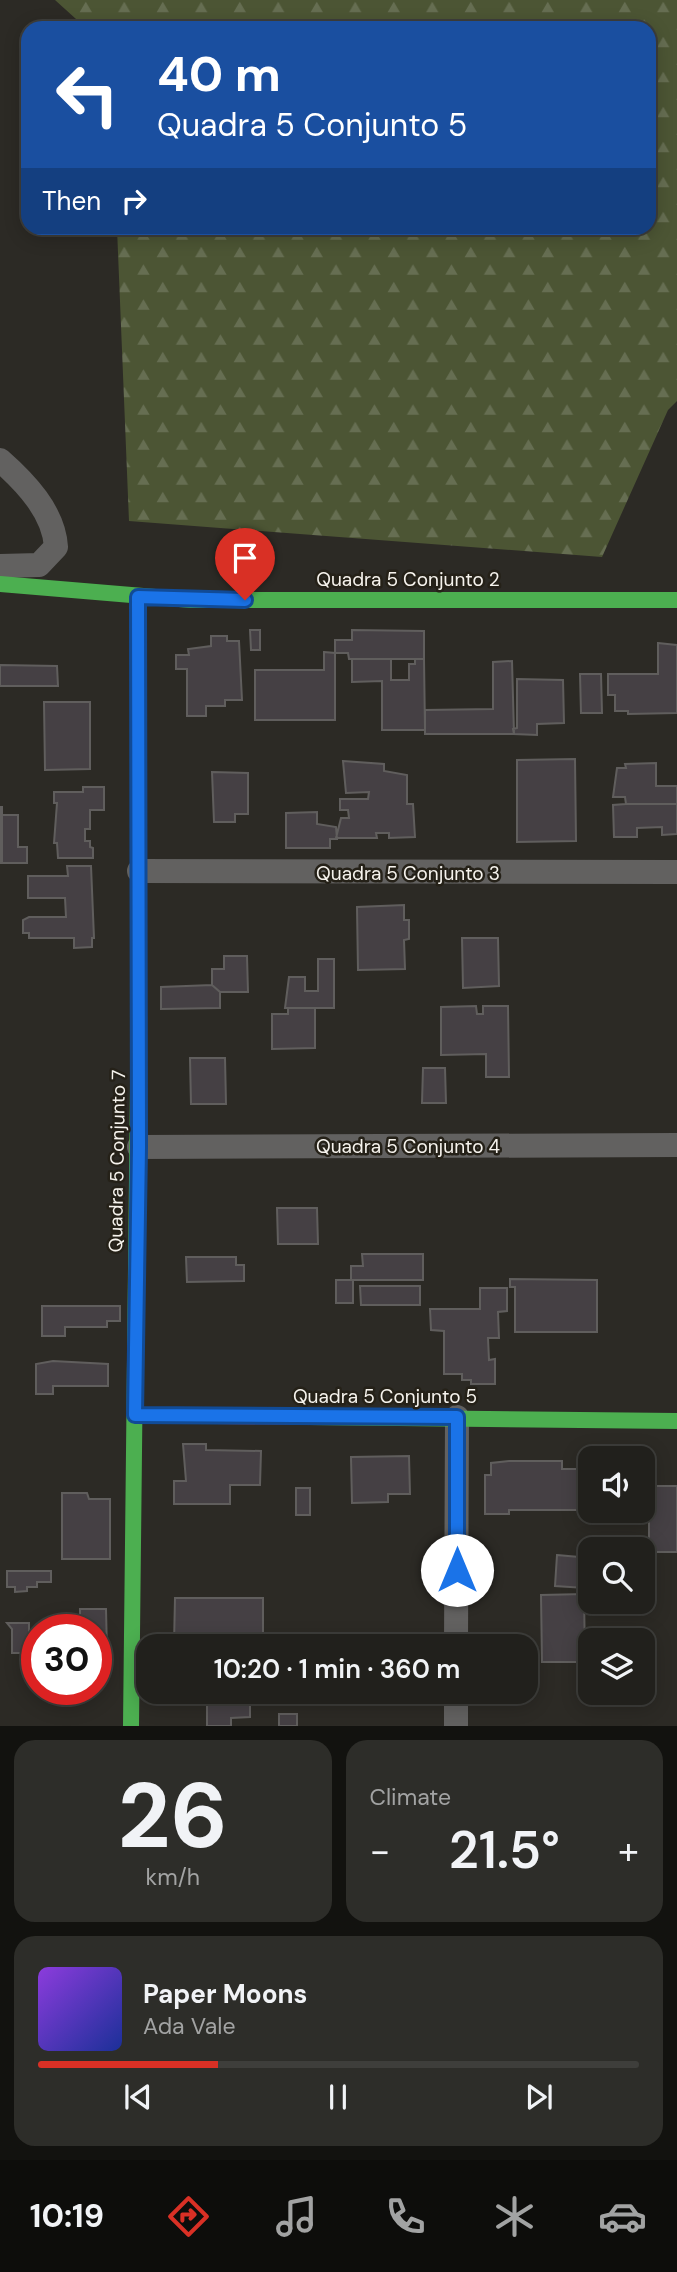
<!DOCTYPE html>
<meta charset="utf-8">
<style>
:root{--surface:#21201c;--page:#2d2d29;--text:#f1f3f6;--muted:#a2a3a3;--line:#3e3e3b;--accent:#d93025}
body{margin:0;font-family:"DM Sans",sans-serif;background:var(--page);color:var(--text);height:100vh;display:flex;flex-direction:column;font-size:26px;white-space:nowrap}
*{box-sizing:border-box;margin:0}
p{font-size:23px;color:var(--muted)}
.icon{flex:none;width:38px;height:38px;fill:none;stroke:currentColor;stroke-width:2;stroke-linecap:round;stroke-linejoin:round}
.map{position:relative;height:1726px;overflow:hidden}
.drawer{display:flex;flex-direction:column;gap:14px;padding:14px;background:#12120f;flex:1}
.drawer>*{flex:none}
.banner{position:absolute;left:21px;top:21px;width:635px;height:214px;border-radius:21px;box-shadow:0 4px 18px #0003,0 0 0 2px var(--line);background:#1a4fa0;color:#fff;overflow:hidden}
.buttons{position:absolute;left:578px;top:1446px;display:grid;gap:14px}
.buttons a{display:grid;place-items:center;width:77px;height:77px;border-radius:14px;background:var(--surface);box-shadow:0 4px 18px #0003,0 0 0 2px var(--line);font-size:35px}
.speed{position:absolute;left:21px;top:1614px;display:flex;gap:14px;font-size:35px;font-weight:700;text-align:center}
.speed>*{display:grid;place-content:center;width:91px;height:91px;border-radius:50%;background:var(--surface);box-shadow:0 4px 18px #0003,0 0 0 2px var(--line);line-height:1}
.speed .limit{border:10px solid #d22;background:#fff;color:#111}
.pin{position:absolute;display:grid;place-items:center;width:60px;height:60px;color:#fff;margin:-72px -30px;border-radius:50% 50% 50% 0;rotate:-45deg;box-shadow:0 0 7px #0007}
.pin .icon{rotate:45deg}
.me{position:absolute;width:77px;margin:-38px;rotate:0deg;stroke-linejoin:round;filter:drop-shadow(0 0 5px #0008)}
.turn{display:flex;align-items:center;gap:24px;height:147px;padding:0 21px;font-size:32px}
.turn .icon{width:91px;height:91px;stroke-width:2.5}
.turn b{display:block;font-size:49px;line-height:60px}
.then{display:flex;align-items:center;height:66px;padding:0 21px;background:#0003;gap:14px;font-size:26px}
.big{font-size:52px;font-weight:600;line-height:1.1}
.drawer .card{flex:1;display:flex;flex-direction:column;justify-content:center;gap:10px;min-width:0;padding:0 24px;border-radius:21px;background:var(--page)}
.drawer .dial{align-items:center;gap:0}
.dial b{font-size:91px;line-height:1}
.song{display:flex;align-items:center;gap:21px}
.cover{width:84px;height:84px;border-radius:10px;background:linear-gradient(135deg,hsl(270 70% 55%),hsl(230 70% 35%))}
.played{height:7px;border-radius:4px;background:linear-gradient(90deg,var(--accent) 30%,var(--line) 30%)}
.keys{display:flex;justify-content:space-around;direction:ltr}
.heat{display:flex;justify-content:space-between;align-items:center;font-size:38px;direction:ltr}
.drawer .tiles{flex:1;display:grid;gap:14px;grid-template-columns:1fr 1fr}
.card:last-child{grid-column:span 2}
.trip{position:absolute;left:136px;top:1634px;width:402px;height:70px;border-radius:21px;background:var(--surface);box-shadow:0 4px 18px #0003,0 0 0 2px var(--line);font-weight:600;line-height:70px;text-align:center}
.tabs{display:flex;height:112px;justify-content:space-around;align-items:center;background:#0d0d0b;color:var(--muted)}
.tabs .icon{width:49px;height:49px}
.tabs .on{color:var(--accent)}
.tabs b{font-size:32px;color:var(--text)}
.map>svg:first-child{display:block}
</style>
<div class="map">
<svg width="677" height="1726" viewBox="0 0 677 1726">
<defs>
<pattern id="forest-firs" width="22" height="20" patternUnits="userSpaceOnUse" patternTransform="scale(1.75)"><rect width="22" height="20" fill="#4c5534"/><path d="M5 1l3.5 6h-7zM16 11l3.5 6h-7z" fill="#666e52"/></pattern>
</defs>
<rect width="100%" height="100%" fill="#2c2a25"/>
<path fill="url(#forest-firs)" d="M55,0H677V401L668,410L602,557L129,521L117,228H649V28H86Z"/>
<path fill="#454044" stroke="#605e5d" stroke-width="2" d="M250,630H260V650H251Z
M352,630L424,631V659H349L348,653H335V640H352Z
M211,636H227V641H239L242,700H225V706H206V716H187V669H176V655H189L188,649L211,646Z
M658,643L677,645V713L628,714V711H615V695H608V674H658Z
M324,652L335,653V720H255V670H324Z
M352,659H391V680H409V664H415V659H424L425,730H382V681L352,682Z
M512,661L514,734H425V710L493,709V662Z
M0,665L57,666L58,686H0Z
M580,674H601L602,713H581Z
M517,679L563,680L564,723L537,724V735L514,734L513,729L517,728Z
M44,702H90V769L45,770Z
M575,759L576,841L517,842V760Z
M343,761L384,764V771L407,775V804H413L415,837L389,838V833H376L377,838H336L341,818H349L348,810H340V799H368L369,792L346,793Z
M656,763V786H677V804H626L625,797H613L617,768H626L625,764Z
M212,772L248,773V814H235V822H214Z
M83,787H104V810H90V829H85V841H90V847L93,848V858H58L57,843H54L57,803H54V792H83Z
M626,804H677V834L662,835V827L637,828V837H614L613,805Z
M0,807H2V863H0Z
M317,812V824L336,827L337,839H330V848H286V813Z
M2,815H18V847H27V863H2Z
M67,866H91L94,938H92V947L74,948V938H29V933H23V920L29,917H66L65,898H28V876H68Z
M404,905V920H409V939L404,940L405,969L358,970L357,907Z
M462,938H498L499,986L463,988Z
M224,956H247L248,992H220L212,985V969H224Z
M318,959H334V1008H285L289,977H305V991H318Z
M212,985L220,992V1008L161,1009V987Z
M476,1006L477,1014H483V1006H508L509,1077H486V1054L441,1055V1007Z
M288,1008H315V1048L272,1049V1014H288Z
M190,1058H225L226,1104H191Z
M423,1068H445L446,1103H422Z
M277,1208H317L318,1244H278Z
M362,1254H423V1280H351V1266H363Z
M186,1257H236V1265H244V1281L187,1282Z
M510,1279L597,1280V1332H515V1287H510Z
M336,1280H353V1303H336Z
M360,1286H420V1305H361Z
M480,1288H507V1311L498,1312L499,1338H488L489,1360L495,1359V1384H471V1380H462V1374H444V1331L431,1330L430,1309H480Z
M42,1306H120V1321H107V1327H65V1336H42Z
M53,1361L108,1364V1386H53V1394H36V1364Z
M183,1444H206V1450L261,1451L260,1485H230V1504H174V1481H186Z
M409,1456L410,1494H388V1502L352,1503L351,1457Z
M509,1461H562V1469H590V1510H594H509V1514H485V1475H491V1463Z
M649,1486H677V1552H649Z
M296,1488H310V1515H296Z
M62,1493H87L89,1499H110V1559H62Z
M557,1555L590,1558V1585H585V1588L555,1586Z
M7,1571H51V1582H37V1587H27V1591L15,1592V1587H7Z
M584,1594L585,1662H542L541,1595Z
M175,1598H263V1644H241V1642L226,1641L227,1637L215,1636V1644H174Z
M80,1609H106L107,1652H96V1629H80Z
M7,1623H29V1633L34,1632V1639L29,1640V1658L23,1653H12V1629Z
M207,1692H250V1717L231,1718V1726H207Z
M279,1714H297V1726H279Z"/>
<g fill="none" stroke-linecap="round" stroke-linejoin="round">
<path stroke="#626160" stroke-width="24" d="M0,460C25,482 54,512 56,547L39,565L0,566
M139,871L677,872
M139,1147L677,1145
M456,1647L457,1417
M456,1726V1692"/>
<path stroke="#4caf50" stroke-width="16" d="M0,584L191,600H677
M138,597V785
M309,1417L677,1421
M131,1726L139,994"/>
<path stroke="#c62828" stroke-width="16" d="M138,785L139,994
M135,1415L309,1417"/>
</g>
<g fill="none" stroke-linecap="round" stroke-linejoin="round">
<g stroke="#114b97" stroke-width="18">
<path id="route" d="M245,600L138,597L139,1147L135,1415L457,1417V1570"/>
</g>
<use href="#route" stroke="#1a73e8" stroke-width="12"/>
</g>
<g text-anchor="middle" dominant-baseline="central" stroke-width="5" stroke-linejoin="round" paint-order="stroke">
<g font-size="19" fill="#f6f3ed" stroke="#252118">
<text x="408" y="579">Quadra 5 Conjunto 2</text>
<text x="408" y="873">Quadra 5 Conjunto 3</text>
<text x="408" y="1146">Quadra 5 Conjunto 4</text>
<text transform="translate(117 1161) rotate(-89)">Quadra 5 Conjunto 7</text>
<text x="385" y="1396">Quadra 5 Conjunto 5</text>
</g>
</g>
</svg>
<div class="buttons">
<a><svg class="icon" aria-label="sound" viewBox="0 0 24 24"><path d="M4 9h4l5-4v14l-5-4H4zM17 9q2 3 0 6"/></svg></a>
<a><svg class="icon" aria-label="search" viewBox="0 0 24 24"><circle cx="10" cy="10" r="6"/><path d="M15 15l6 6"/></svg></a>
<a><svg class="icon" aria-label="layers" viewBox="0 0 24 24"><path d="M12 4l9 5-9 5-9-5zM3 14l9 5 9-5"/></svg></a>
</div>
<div class="speed"><div class="limit">30</div></div>
<div class="pin" style="left:245px;top:600px;background:#d93025"><svg class="icon" aria-label="arrive" viewBox="0 0 24 24"><path d="M6 21V4h12l-3 4 3 4H6"/></svg></div>
<svg class="me" style="left:457px;top:1570px" viewBox="-20 -20 40 40"><circle r="19" fill="#fff"/><path d="M0-13L10 11 0 6-10 11z" fill="#1a73e8"/></svg>
<div class="trip">10:20 · 1 min · 360 m</div>
<div class="banner">
<div class="turn"><svg class="icon" aria-label="left" viewBox="0 0 24 24"><path d="M17 20v-9H6M10 6l-5 5 5 5"/></svg><div><b>40 m</b>Quadra 5 Conjunto 5</div></div>
<div class="then">Then<svg class="icon" aria-label="right" viewBox="0 0 24 24"><path d="M7 20v-9h11M14 6l5 5-5 5"/></svg></div>
</div>
</div>
<section class="drawer">
<div class="tiles">
<div class="card dial"><b>26</b><p>km/h</p></div>
<div class="card"><p>Climate</p>
<div class="heat"><a>−</a><b class="big">21.5°</b><a>+</a></div>
</div>
<div class="card">
<div class="song"><i class="cover"></i><div><b>Paper Moons</b><p>Ada Vale</p></div></div>
<div class="played"></div>
<div class="keys"><svg class="icon" aria-label="previous" viewBox="0 0 24 24"><path d="M18 5L8 12l10 7zM5 5v14"/></svg><svg class="icon" aria-label="pause" viewBox="0 0 24 24"><path d="M8 5v14M16 5v14"/></svg><svg class="icon" aria-label="next" viewBox="0 0 24 24"><path d="M6 5l10 7-10 7zM19 5v14"/></svg></div>
</div>
</div>
</section>
<nav class="tabs">
<b>10:19</b>
<svg class="icon on" aria-label="directions" viewBox="0 0 24 24"><path d="M12 3l9 9-9 9-9-9zM9 14v-3h6M13 9l2 2-2 2"/></svg>
<svg class="icon" aria-label="music" viewBox="0 0 24 24"><path d="M9 18V5l10-2v13"/><circle cx="6" cy="18" r="3"/><circle cx="16" cy="16" r="3"/></svg>
<svg class="icon" aria-label="phone" viewBox="0 0 24 24"><path d="M5 4h4l2 5-3 2q2 4 5 5l2-3 5 2v4C11 20 4 13 5 4z"/></svg>
<svg class="icon" aria-label="climate" viewBox="0 0 24 24"><path d="M12 3v18M4 7l16 10M4 17L20 7"/></svg>
<svg class="icon" aria-label="car" viewBox="0 0 24 24"><path d="M5 17H2v-5l4-1 3-4h7l3 4 3 1v5h-3M9 17h6M6 11h13"/><circle cx="7" cy="17" r="2"/><circle cx="17" cy="17" r="2"/></svg>
</nav>
